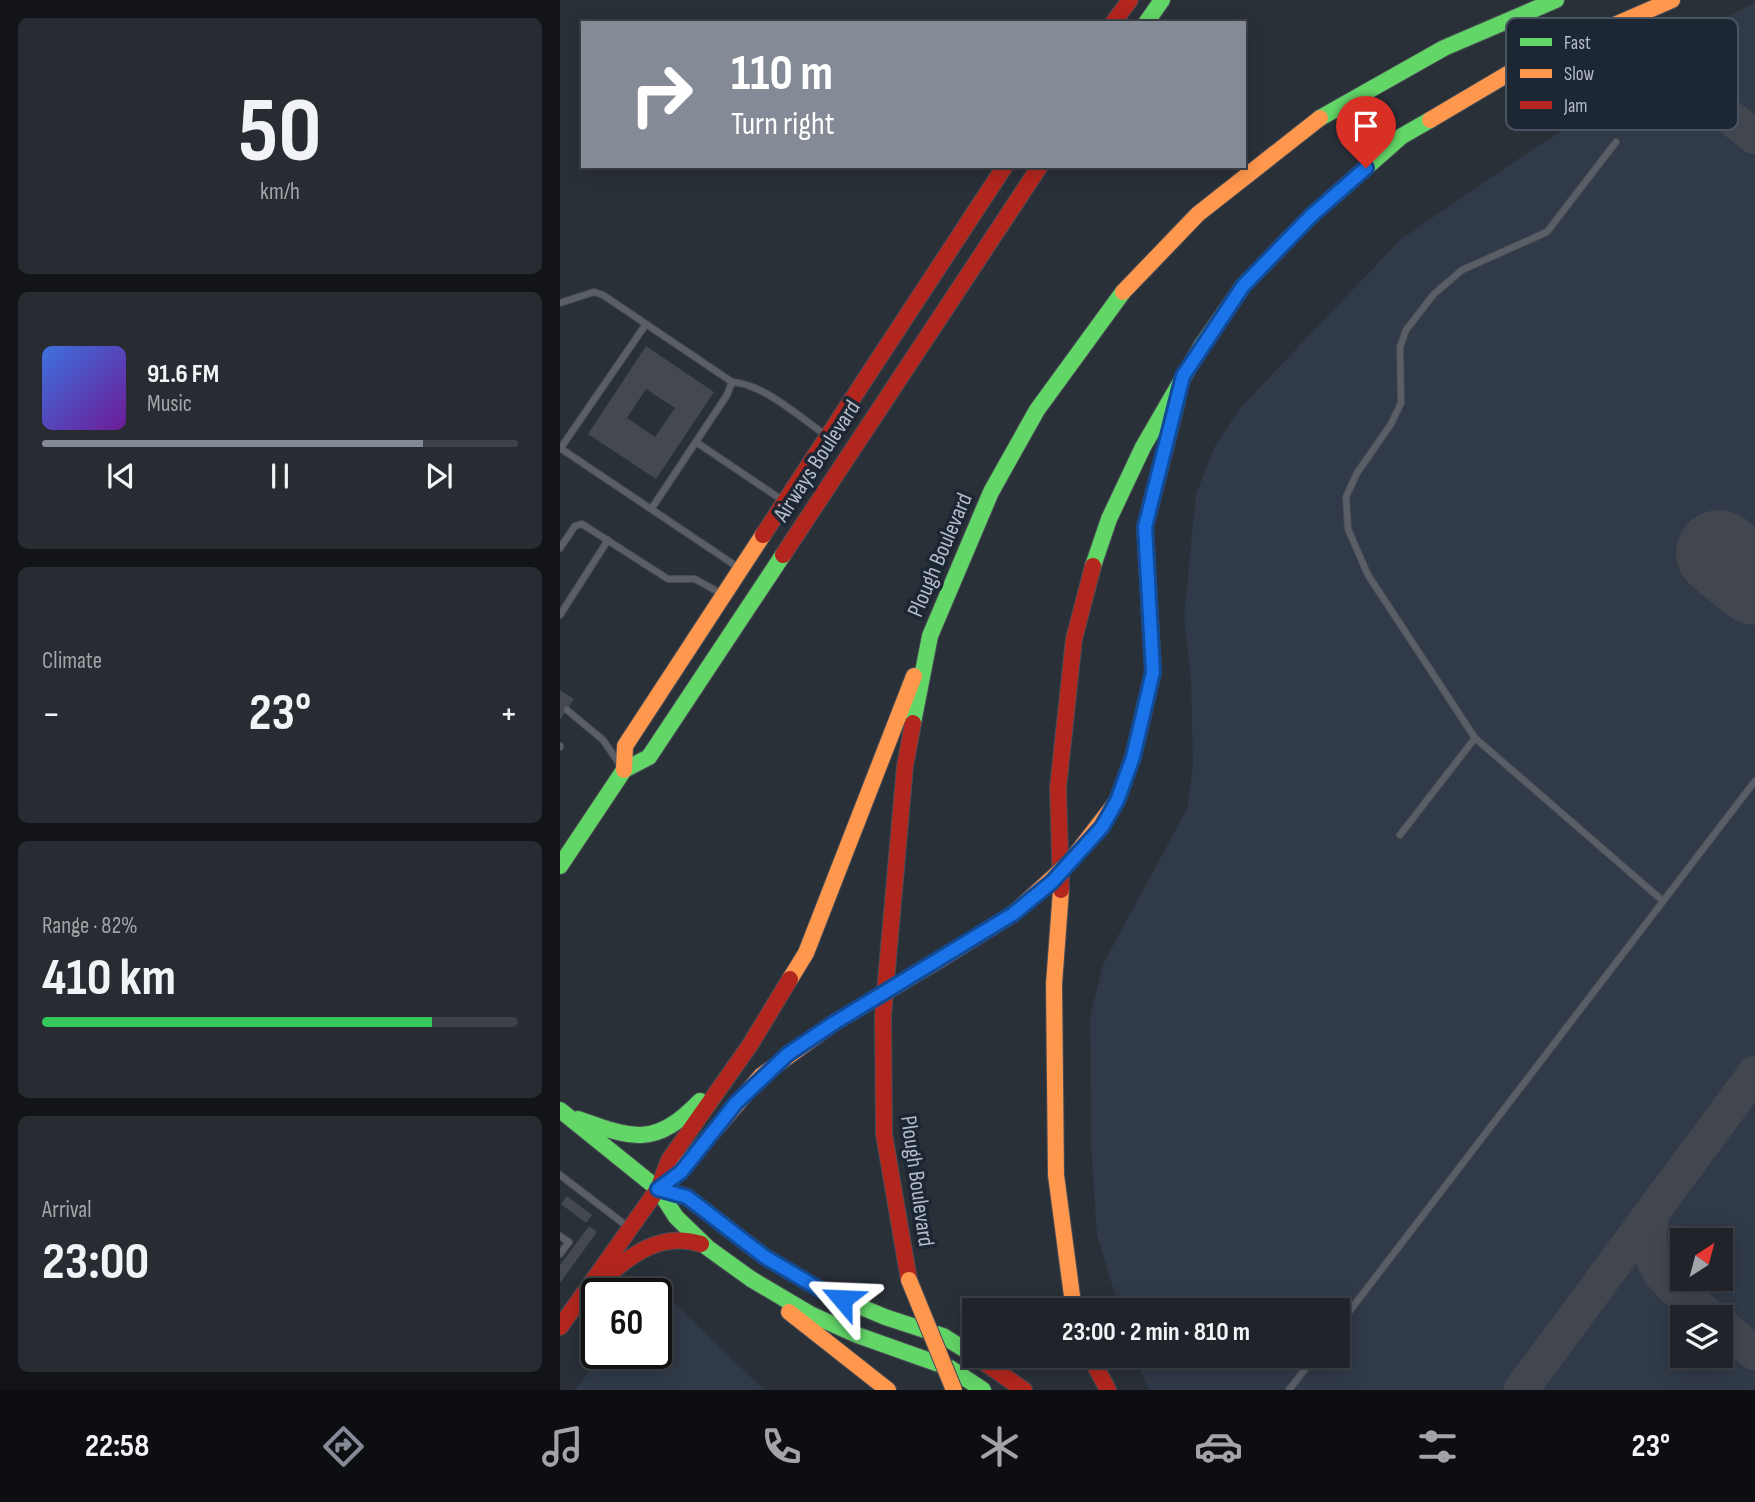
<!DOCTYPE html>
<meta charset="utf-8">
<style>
:root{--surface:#20242a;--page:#282c32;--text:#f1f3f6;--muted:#a2a4a8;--line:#3d4147;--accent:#848b96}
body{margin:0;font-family:"Sofia Sans Condensed",sans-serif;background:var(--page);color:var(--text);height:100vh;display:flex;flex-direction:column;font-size:26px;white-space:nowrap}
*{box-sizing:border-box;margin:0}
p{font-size:23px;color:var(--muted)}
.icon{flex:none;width:38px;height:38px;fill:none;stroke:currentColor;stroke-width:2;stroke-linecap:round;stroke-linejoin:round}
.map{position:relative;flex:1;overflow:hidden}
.sheet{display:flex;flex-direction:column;gap:18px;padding:18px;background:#121417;width:560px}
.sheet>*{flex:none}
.banner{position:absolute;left:21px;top:21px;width:665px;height:147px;border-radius:0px;box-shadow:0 4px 18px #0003,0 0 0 2px var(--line);background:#848b96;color:#fff;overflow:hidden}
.needle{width:46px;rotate:36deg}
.controls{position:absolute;left:1110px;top:1228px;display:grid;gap:14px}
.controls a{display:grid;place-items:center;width:63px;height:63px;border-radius:0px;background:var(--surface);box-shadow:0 4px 18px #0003,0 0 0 2px var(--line);font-size:35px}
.speed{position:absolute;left:21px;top:1278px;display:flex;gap:14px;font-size:35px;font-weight:700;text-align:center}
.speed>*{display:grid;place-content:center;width:91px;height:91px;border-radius:50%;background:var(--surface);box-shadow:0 4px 18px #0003,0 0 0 2px var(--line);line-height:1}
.speed .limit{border:4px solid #111;border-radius:10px;background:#fff;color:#111}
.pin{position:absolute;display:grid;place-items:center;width:60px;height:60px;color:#fff;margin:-72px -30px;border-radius:50% 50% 50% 0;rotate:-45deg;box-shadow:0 0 7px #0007}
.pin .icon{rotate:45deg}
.me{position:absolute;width:77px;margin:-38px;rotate:296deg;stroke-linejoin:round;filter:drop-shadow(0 0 5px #0008)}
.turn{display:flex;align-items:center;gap:24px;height:147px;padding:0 35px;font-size:32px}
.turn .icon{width:91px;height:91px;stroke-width:2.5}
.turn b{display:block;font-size:49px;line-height:60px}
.big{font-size:52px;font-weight:700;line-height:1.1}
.sheet .widget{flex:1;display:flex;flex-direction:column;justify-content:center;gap:10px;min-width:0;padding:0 24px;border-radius:10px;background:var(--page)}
.sheet .dial{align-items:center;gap:0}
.dial b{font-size:91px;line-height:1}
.song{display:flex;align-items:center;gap:21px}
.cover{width:84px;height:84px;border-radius:10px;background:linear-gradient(135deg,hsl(220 70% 55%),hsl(280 70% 35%))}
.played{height:7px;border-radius:4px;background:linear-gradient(90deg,var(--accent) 80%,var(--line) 80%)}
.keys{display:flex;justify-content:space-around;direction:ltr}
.heat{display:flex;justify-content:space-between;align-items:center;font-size:38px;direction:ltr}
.charge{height:10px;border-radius:5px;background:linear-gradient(90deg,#34c759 82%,var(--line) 0)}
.trip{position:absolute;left:402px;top:1298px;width:388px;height:70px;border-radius:0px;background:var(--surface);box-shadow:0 4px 18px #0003,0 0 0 2px var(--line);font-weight:700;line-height:70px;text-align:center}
.tab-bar{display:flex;height:112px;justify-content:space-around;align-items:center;background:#0d0e11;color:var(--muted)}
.tab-bar .icon{width:49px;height:49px}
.tab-bar .selected{color:var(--accent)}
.tab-bar b{font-size:32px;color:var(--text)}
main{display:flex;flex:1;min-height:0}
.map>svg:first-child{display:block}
</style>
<main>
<section class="sheet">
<div class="widget dial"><b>50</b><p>km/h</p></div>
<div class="widget">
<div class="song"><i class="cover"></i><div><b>91.6 FM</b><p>Music</p></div></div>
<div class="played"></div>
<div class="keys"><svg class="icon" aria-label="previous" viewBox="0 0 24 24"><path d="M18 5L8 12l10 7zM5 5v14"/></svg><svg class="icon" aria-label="pause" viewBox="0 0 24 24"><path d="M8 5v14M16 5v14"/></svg><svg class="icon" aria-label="next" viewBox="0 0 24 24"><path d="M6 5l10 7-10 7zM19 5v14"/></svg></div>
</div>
<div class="widget"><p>Climate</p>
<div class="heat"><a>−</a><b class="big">23°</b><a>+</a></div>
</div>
<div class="widget"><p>Range · 82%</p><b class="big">410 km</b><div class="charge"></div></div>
<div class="widget"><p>Arrival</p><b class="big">23:00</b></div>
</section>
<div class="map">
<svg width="1195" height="1390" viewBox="0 0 1195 1390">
<rect width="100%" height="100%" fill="#2a3038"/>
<path fill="#313a48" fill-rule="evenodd" d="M1195,2V1390H589L574,1356H779V1311H560L537,1235L531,1143L530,1018L544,962L627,809L633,766L631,679L624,617L636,494L655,446L681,407L841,239L976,147L1083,82L1106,52ZM1122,1241H1160V1279H1122ZM1122,1318H1160V1356H1122Z
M96,1285L202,1388L205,1390H15L44,1353H96V1293H90Z"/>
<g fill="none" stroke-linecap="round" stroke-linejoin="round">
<path stroke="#42464e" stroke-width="35" d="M1167,115L1195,137
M1093,1212C1077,1269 1113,1287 1152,1318
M1160,1324L1195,1353
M961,1390L1195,1073"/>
<path stroke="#42464e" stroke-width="86" d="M1159,553L1195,582"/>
</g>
<path fill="#444950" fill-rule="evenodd" d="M86,346L154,392L96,479L28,434ZM86,389L115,408L95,437L67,418Z
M0,690L14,699L0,720Z
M7,1196L32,1215L26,1223L1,1204Z
M29,1226L37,1232L0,1283V1265Z"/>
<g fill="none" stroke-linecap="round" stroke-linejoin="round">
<g stroke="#484c53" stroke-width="8">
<path id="lane" d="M1056,142L987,232L902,270L874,294L846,330L840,347L841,403L831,424L797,473L786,497L788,529L808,575L915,738L1103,901
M0,303L34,292L43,295L172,382L167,395L92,508
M172,382C204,384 239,417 266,435
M136,442L222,500
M0,448L179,568
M0,449L86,324
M0,548L15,526L22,524L108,579H135L160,593
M0,615L48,540
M7,710L43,740L59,763
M0,746V747
M840,835L915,738
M0,1175L68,1227
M0,1236L9,1242L0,1254
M779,1325L1195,781
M729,1390L755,1356"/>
</g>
<g stroke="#484c55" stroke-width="18">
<path id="fast" d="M586,23L602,0
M760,118L884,48L996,0
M533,566L549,519L583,447L642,345L683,286L751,216L842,136L870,120
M353,723L370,636L431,492L477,410L563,292
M0,866L64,770L89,757L223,555
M0,1110L98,1189L116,1217L148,1248L191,1279L250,1314L297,1335L390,1368L423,1390
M18,1119C74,1139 95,1147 140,1101
M98,1189L127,1197L205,1257L261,1290L325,1317L383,1336L415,1356"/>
</g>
<g stroke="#484c55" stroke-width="18">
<path id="slow" d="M870,120L963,65L1112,0
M563,292L638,214L760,118
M64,770L65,746L203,535
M501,890L494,984L496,1175L514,1311
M381,959L453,914
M230,979L246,953L354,676
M98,1189L124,1166L201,1076L274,1023
M229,1312L328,1390"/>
</g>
<g stroke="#484c55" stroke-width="18">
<path id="jam" d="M553,23L570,0
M203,535L445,166
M223,555L480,166
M557,801L573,757L593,672L585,527L617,402
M501,890L498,788L514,639L533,566
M42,1280C72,1255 100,1231 141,1244
M349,1280L324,1134L323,1015L345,766L353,723
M0,1327L98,1189L109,1160L190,1045L230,979
M415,1356L464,1390
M530,1356L548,1390"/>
</g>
<use href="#lane" stroke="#5a5e66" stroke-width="6"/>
<use href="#fast" stroke="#63d668" stroke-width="16"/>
<use href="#slow" stroke="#ff974d" stroke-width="16"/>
<use href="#jam" stroke="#b3261e" stroke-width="16"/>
<g stroke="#484c55" stroke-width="18" stroke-linecap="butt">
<path id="slow-bridge" d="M453,914L510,862L557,801
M274,1023L381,959
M349,1280L394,1390"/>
</g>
<use href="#slow-bridge" stroke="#ff974d" stroke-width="16"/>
</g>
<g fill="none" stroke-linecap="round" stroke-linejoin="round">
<g stroke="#114b97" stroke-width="18">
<path id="route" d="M282,1299L261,1290L205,1257L127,1197L98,1189L121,1172L176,1103L228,1054L274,1023L453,914L492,882L542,827L557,801L573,757L593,672L585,527L623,376L683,286L751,216L806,168"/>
</g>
<use href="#route" stroke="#1a73e8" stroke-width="12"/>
</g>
<g text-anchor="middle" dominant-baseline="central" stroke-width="7" stroke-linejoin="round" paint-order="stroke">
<g font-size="23" fill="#b4bcc9" stroke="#1d2633">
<text transform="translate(257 461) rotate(-57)">Airways Boulevard</text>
<text transform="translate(380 555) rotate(-67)">Plough Boulevard</text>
<text transform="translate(357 1181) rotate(82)">Plough Boulevard</text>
</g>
</g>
<rect x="946" y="18" width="232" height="112" rx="10" fill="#1d2633" stroke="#4a5360" stroke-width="2"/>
<rect x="960" y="38" width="32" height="8" fill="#63d668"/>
<rect x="960" y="69" width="32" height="9" fill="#ff974d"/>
<rect x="960" y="101" width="32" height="8" fill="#b3261e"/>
<g font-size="19" fill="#b4bcc9">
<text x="1004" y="49">Fast</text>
<text x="1004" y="80">Slow</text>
<text x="1004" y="112">Jam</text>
</g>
</svg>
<div class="controls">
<a><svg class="needle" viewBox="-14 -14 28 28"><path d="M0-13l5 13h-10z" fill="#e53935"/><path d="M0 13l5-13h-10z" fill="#a2a4a8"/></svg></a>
<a><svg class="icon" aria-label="layers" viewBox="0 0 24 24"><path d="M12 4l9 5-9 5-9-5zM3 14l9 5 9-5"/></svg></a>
</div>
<div class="speed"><div class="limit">60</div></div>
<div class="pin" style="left:806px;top:168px;background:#d93025"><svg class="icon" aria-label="arrive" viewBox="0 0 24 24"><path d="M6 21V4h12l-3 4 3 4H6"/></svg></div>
<svg class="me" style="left:282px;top:1299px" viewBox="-20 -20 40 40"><path d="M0-17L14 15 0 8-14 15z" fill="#1a73e8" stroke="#fff" stroke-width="4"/></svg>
<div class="trip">23:00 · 2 min · 810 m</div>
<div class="banner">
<div class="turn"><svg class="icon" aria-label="right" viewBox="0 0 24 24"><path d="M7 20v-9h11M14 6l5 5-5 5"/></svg><div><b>110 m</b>Turn right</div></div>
</div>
</div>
</main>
<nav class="tab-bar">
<b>22:58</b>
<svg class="icon selected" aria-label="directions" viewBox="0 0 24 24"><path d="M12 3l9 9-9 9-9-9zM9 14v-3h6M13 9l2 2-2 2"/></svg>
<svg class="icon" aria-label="music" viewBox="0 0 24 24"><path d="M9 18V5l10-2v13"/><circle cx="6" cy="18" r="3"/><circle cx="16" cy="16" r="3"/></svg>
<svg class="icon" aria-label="phone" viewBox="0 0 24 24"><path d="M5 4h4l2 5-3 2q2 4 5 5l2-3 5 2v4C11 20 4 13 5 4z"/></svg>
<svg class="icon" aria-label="climate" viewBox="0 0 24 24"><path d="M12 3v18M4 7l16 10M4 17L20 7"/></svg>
<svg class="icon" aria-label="car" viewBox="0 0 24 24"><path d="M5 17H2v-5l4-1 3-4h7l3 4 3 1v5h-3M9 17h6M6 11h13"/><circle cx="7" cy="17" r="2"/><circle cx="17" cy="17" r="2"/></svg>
<svg class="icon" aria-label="filters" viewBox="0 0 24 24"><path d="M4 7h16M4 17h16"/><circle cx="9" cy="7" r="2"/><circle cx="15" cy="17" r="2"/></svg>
<b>23°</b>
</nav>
